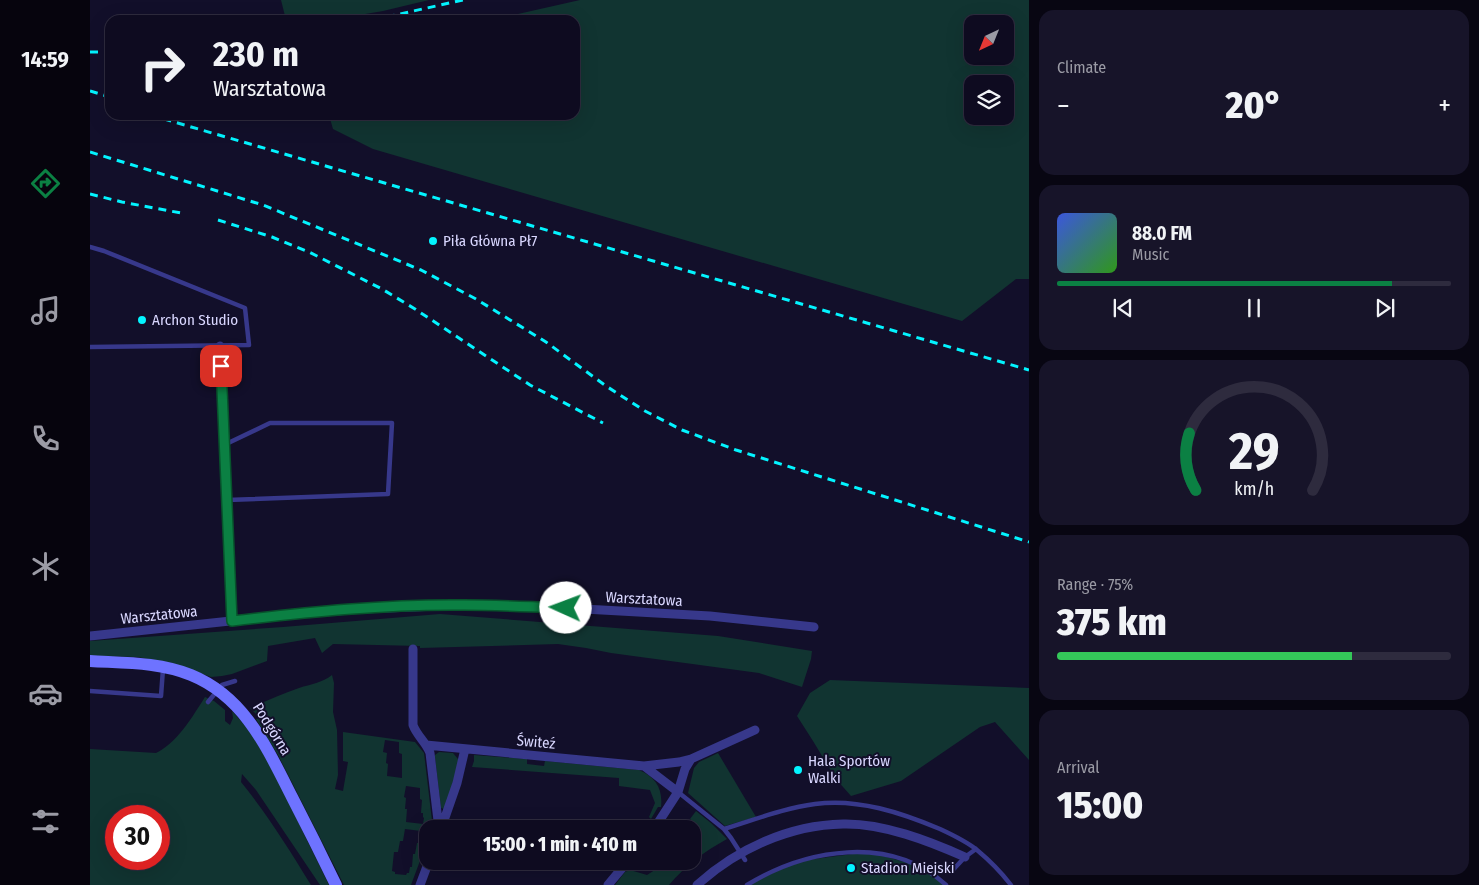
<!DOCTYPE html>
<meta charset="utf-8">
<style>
:root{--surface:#0e0b20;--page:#171429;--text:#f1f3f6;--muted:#9b9ba5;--line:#2e2b3e;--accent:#0b8043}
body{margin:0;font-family:"Fira Sans Condensed",sans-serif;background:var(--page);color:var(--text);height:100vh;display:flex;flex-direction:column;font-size:19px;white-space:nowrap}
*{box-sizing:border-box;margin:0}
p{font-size:16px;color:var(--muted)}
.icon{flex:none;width:28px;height:28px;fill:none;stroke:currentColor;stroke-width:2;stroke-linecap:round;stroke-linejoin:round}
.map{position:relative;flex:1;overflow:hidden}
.sheet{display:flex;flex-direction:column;gap:10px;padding:10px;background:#080612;width:450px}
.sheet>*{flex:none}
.banner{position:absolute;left:15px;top:15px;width:475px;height:105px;border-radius:15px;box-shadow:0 5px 20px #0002,0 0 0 1px var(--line);background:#0e0b20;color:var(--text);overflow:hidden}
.needle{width:32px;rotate:223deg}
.fabs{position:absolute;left:874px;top:15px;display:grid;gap:10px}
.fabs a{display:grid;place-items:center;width:50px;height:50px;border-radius:10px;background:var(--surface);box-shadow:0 5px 20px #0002,0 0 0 1px var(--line);font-size:25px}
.speed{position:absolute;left:15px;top:805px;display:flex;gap:10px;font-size:25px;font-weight:700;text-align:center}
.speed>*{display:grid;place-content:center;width:65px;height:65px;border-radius:50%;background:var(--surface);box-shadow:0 5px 20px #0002,0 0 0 1px var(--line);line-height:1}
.speed .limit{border:8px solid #d22;background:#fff;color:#111}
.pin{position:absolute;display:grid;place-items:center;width:42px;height:42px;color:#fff;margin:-21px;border-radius:10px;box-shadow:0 2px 8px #0006}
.me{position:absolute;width:55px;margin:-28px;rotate:272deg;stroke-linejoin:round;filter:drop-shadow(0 0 4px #0008)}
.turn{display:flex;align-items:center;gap:18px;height:105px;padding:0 25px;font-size:22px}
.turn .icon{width:65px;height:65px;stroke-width:2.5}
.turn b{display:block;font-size:35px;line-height:42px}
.big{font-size:38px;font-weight:800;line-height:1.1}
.sheet .card{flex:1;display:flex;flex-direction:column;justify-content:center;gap:8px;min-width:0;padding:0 18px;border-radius:15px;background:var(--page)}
.sheet .dial{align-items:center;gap:0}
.dial svg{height:130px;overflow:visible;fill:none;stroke:var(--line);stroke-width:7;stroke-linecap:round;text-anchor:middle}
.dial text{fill:var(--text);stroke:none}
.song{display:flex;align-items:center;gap:15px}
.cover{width:60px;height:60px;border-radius:8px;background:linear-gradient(135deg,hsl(230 70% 55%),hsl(110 70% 35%))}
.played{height:5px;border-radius:2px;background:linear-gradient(90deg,var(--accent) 85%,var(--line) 85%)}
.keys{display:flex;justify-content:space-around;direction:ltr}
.heat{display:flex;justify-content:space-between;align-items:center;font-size:28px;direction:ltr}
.charge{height:8px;border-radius:4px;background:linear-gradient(90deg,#34c759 75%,var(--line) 0)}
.trip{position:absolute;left:329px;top:820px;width:282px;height:50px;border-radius:15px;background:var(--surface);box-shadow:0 5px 20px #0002,0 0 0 1px var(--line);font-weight:800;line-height:50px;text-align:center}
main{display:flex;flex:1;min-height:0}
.tabs{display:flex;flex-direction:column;width:90px;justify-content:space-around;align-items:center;background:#06040d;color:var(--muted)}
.tabs .icon{width:35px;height:35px}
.tabs .active{color:var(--accent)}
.tabs b{font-size:22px;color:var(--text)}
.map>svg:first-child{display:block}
</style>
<main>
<nav class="tabs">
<b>14:59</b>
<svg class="icon active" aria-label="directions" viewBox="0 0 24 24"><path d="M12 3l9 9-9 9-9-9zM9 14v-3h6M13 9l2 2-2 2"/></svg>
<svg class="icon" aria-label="music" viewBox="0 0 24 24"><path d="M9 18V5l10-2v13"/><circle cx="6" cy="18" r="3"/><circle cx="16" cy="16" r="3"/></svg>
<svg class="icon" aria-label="phone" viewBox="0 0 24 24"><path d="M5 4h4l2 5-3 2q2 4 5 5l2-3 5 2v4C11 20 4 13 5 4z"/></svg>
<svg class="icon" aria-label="climate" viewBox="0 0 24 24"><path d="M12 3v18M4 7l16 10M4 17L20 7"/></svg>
<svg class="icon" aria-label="car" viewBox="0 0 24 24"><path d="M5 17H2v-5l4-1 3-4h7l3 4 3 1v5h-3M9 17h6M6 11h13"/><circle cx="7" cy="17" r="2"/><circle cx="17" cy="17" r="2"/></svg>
<svg class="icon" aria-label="filters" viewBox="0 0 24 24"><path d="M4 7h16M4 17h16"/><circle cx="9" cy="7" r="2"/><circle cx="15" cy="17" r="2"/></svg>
</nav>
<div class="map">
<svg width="939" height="885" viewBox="0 0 939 885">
<rect width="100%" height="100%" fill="#120f2a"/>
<path fill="#113431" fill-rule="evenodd" d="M191,0H339L293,11L240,20H196Z
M490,0H939V279H926L872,321L283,149L243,129L239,115H485V20H402ZM882,24H915V56H882ZM882,84H915V116H882Z
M350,614L628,636L722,651L721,659L712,687L669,673L521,653L496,648L468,644L330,648V646L243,644L232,653L225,638L178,646L177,661L142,674L132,676L121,677L82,663L47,657L0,656V641L193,627Z
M242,675L244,683L243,712L247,730L248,775L245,789L253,791L258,762L253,761V732L325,742L334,753L343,829H338L337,842L321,885H254L188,755L166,719L170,718L160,708C176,701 192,694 209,688C221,684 232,683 242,675ZM295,740L309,742V753L312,754V778L297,776L298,764L296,763L297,753L293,752ZM316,786L330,788V799L332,800L331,813H333V817L334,818L333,824L316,822L317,809H315L316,798L314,797ZM315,829L331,831L330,843H327L325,854H323L322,867H320L319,873H317L316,875L305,874V872L302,871L304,852H308L310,841H313Z
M740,680L939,688V760L905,722L890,727L811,781L761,796L746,779L723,741L707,716L720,693Z
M115,697L124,701L135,710V721L140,725L143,718L142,711L160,731L181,767L239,885H230L166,790L152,774L151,782C177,814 199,849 221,885H0V749L66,753C87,743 103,716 115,697ZM26,816H69V859H26Z
M349,752L363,753L368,759V764L356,807L354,809L351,808L345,757V755Z
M628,753L666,817L635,826L598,793L604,768L609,762Z
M384,755L437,759V764L454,766L455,761L549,770C566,777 573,789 571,807H568L561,819L559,817L565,803L560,790L529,786V778L382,767L384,761Z
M606,811L621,823L637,839C615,851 595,866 579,885H525L535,872L540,870L557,875L568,868L574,870L581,861H602L603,836L610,828L600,819Z
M778,852L826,865L856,885H657L709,861Z"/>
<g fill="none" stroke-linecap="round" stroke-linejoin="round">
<path stroke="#37388b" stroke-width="4.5" d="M0,247L14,251L155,308L159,345L0,347
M134,445L180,423H302L298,494L137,500
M0,691L71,696L73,669
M118,702L132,685L145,681
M588,792L634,829C664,820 694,808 725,804C768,798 812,813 850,829C863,835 876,841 887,850C899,860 911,872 921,885
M634,829L641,838L655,860
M861,872L875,857L886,849
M657,885C716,849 800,834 856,885"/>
<path stroke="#37388b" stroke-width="9" d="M130,346L142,621
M0,636L196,615L272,609L373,605L494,609L620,616L724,627
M323,649V725C327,736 336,742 340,753L349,829
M336,745L554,766L589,762L601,759
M554,766L588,792
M351,829L367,783L375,749
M564,829L588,792L595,769L601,759L665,730
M330,885L339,861
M518,885L538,861
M607,885C647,849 699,825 753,824C793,823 839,841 875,857"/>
<path stroke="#6e73ff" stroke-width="12" d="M0,661C34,663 69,662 101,675C155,697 177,748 202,797C217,826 232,856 246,885"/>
<path stroke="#03f4ff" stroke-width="3" stroke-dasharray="8 6" stroke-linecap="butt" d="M283,20L373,0
M0,52H20
M0,91L20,97
M60,115L939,370
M0,152L173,205L331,270L386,299L456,342L516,386L555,411L592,430L646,450L939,542
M0,194L32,202L91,213
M128,220L182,237L219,252L292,289L325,309L440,385L513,423"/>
</g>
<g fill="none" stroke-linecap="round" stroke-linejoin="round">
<g stroke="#07532c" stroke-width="12">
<path id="route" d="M131,366L142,621C218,612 297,604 374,605C408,605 442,607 476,608"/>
</g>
<use href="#route" stroke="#0b8043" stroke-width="9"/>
</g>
<g fill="#03f4ff" stroke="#120f2a" stroke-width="2">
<circle cx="343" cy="241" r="5"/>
<circle cx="52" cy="320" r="5"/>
<circle cx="708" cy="770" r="5"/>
<circle cx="761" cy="868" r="5"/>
</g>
<g text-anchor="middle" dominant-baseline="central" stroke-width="4" stroke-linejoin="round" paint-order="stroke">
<g font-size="15" fill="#d9d7ff" stroke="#120f2a" text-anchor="start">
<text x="353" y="241">Piła Główna Pł7</text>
<text x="62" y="320">Archon Studio</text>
<text x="718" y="761">Hala Sportów<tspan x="718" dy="17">Walki</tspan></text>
<text x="771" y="868">Stadion Miejski</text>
</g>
<g font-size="15" fill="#d9d7ff" stroke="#120f2a">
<text transform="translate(554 599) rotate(3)">Warsztatowa</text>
<text transform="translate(69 615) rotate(-6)">Warsztatowa</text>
<text transform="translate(182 729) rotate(58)">Podgórna</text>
<text transform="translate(446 742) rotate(5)">Świteź</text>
</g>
</g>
</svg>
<div class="fabs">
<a><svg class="needle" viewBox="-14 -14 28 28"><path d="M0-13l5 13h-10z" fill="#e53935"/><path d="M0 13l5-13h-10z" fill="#9b9ba5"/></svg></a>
<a><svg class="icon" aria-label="layers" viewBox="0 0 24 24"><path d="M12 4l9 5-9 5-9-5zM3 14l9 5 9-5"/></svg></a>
</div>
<div class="speed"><div class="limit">30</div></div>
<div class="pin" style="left:131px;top:366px;background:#d93025"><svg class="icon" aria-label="arrive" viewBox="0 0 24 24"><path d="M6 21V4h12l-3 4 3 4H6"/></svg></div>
<svg class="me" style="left:476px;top:608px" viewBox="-20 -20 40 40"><circle r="19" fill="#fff"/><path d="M0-13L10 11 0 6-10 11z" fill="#0b8043"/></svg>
<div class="trip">15:00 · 1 min · 410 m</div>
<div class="banner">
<div class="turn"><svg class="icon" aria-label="right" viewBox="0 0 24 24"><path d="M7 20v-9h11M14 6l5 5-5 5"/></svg><div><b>230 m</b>Warsztatowa</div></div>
</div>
</div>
<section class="sheet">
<div class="card"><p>Climate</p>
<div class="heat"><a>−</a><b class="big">20°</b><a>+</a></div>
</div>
<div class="card">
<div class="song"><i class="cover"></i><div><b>88.0 FM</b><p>Music</p></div></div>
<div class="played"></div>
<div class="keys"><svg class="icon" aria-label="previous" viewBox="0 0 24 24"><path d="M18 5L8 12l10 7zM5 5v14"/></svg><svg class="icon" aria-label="pause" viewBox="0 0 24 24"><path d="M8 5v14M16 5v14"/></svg><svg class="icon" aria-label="next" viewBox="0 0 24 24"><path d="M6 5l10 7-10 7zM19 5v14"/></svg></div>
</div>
<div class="card dial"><svg viewBox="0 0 100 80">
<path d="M14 69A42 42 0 1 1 86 69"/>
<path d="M14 69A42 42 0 0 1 10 34" stroke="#0b8043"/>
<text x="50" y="56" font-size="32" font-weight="700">29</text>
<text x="50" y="72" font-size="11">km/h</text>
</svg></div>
<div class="card"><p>Range · 75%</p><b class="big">375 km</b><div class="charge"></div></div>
<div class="card"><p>Arrival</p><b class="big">15:00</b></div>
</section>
</main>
